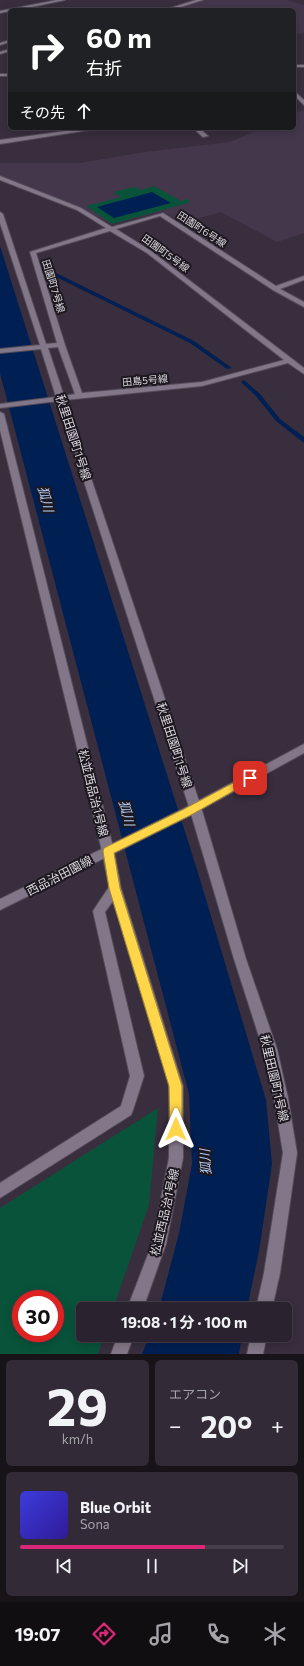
<!DOCTYPE html>
<html lang="ja">
<meta charset="utf-8">
<style>
:root{--surface:#2a222e;--page:#322a36;--text:#f1f3f6;--muted:#a5a4aa;--line:#463f4a;--accent:#db2777}
body{margin:0;font-family:Commissioner,"Noto Sans JP",sans-serif;background:var(--page);color:var(--text);height:100vh;display:flex;flex-direction:column;font-size:15px;white-space:nowrap}
*{box-sizing:border-box;margin:0}
p{font-size:13px;color:var(--muted)}
.icon{flex:none;width:22px;height:22px;fill:none;stroke:currentColor;stroke-width:2;stroke-linecap:round;stroke-linejoin:round}
.map{position:relative;height:1354px;overflow:hidden}
.drawer{display:flex;flex-direction:column;gap:6px;padding:6px;background:#171319;flex:1}
.drawer>*{flex:none}
.banner{position:absolute;left:8px;top:8px;width:288px;height:122px;border-radius:6px;box-shadow:0 2px 10px #0003,0 0 0 1px var(--line);background:#202124;color:#fff;overflow:hidden}
.speed{position:absolute;left:12px;top:1290px;display:flex;gap:8px;font-size:20px;font-weight:700;text-align:center}
.speed>*{display:grid;place-content:center;width:52px;height:52px;border-radius:50%;background:var(--surface);box-shadow:0 2px 10px #0003,0 0 0 1px var(--line);line-height:1}
.speed .limit{border:6px solid #d22;background:#fff;color:#111}
.pin{position:absolute;display:grid;place-items:center;width:34px;height:34px;color:#fff;margin:-17px;border-radius:8px;box-shadow:0 2px 6px #0006}
.me{position:absolute;width:44px;margin:-22px;rotate:0deg;stroke-linejoin:round;filter:drop-shadow(0 0 3px #0008)}
.turn{display:flex;align-items:center;gap:14px;height:84px;padding:0 12px;font-size:18px}
.turn .icon{width:52px;height:52px;stroke-width:2.5}
.turn b{display:block;font-size:28px;line-height:34px}
.then{display:flex;align-items:center;height:38px;padding:0 12px;background:#0003;gap:8px;font-size:15px}
.big{font-size:30px;font-weight:700;line-height:1.1}
.drawer .widget{flex:1;display:flex;flex-direction:column;justify-content:center;gap:6px;min-width:0;padding:0 14px;border-radius:6px;background:var(--page)}
.drawer .dial{align-items:center;gap:0}
.dial b{font-size:52px;line-height:1}
.song{display:flex;align-items:center;gap:12px}
.cover{width:48px;height:48px;border-radius:6px;background:linear-gradient(135deg,hsl(240 70% 55%),hsl(250 70% 35%))}
.played{height:4px;border-radius:2px;background:linear-gradient(90deg,var(--accent) 70%,var(--line) 70%)}
.keys{display:flex;justify-content:space-around;direction:ltr}
.heat{display:flex;justify-content:space-between;align-items:center;font-size:22px;direction:ltr}
.drawer .tiles{flex:1;display:grid;gap:6px;grid-template-columns:1fr 1fr}
.widget:last-child{grid-column:span 2}
.trip{position:absolute;left:76px;top:1302px;width:216px;height:40px;border-radius:6px;background:var(--surface);box-shadow:0 2px 10px #0003,0 0 0 1px var(--line);font-weight:700;line-height:40px;text-align:center}
.dock{display:flex;height:64px;justify-content:space-around;align-items:center;background:#110e12;color:var(--muted)}
.dock .icon{width:28px;height:28px}
.dock .current{color:var(--accent)}
.dock b{font-size:18px;color:var(--text)}
.map>svg:first-child{display:block}
</style>
<div class="map">
<svg width="304" height="1354" viewBox="0 0 304 1354">
<rect width="100%" height="100%" fill="#382e3e"/>
<path fill="#44374c" d="M206,0H287L304,5V33L294,34V10H172Z
M304,110V233L277,242L221,212L182,223L163,211L112,224L78,207L0,175V163H80L145,152L230,142L263,128H294V113Z"/>
<path fill="#09533b" fill-rule="evenodd" d="M154,186L181,201L187,199L191,202L112,224L86,206L121,197L113,192L134,187L141,190Z
M158,1108L149,1205L113,1309H83V1335H104L98,1354H0V1208ZM21,1299H55V1333H21Z"/>
<path fill="#001f52" d="M152,192L171,203L114,218L97,207Z
M0,246L198,873L266,1100L272,1164L259,1251L247,1309H159L179,1233L192,1164L189,1094L0,373Z
M150,1335H242L239,1354H142Z"/>
<g fill="none" stroke-linecap="round" stroke-linejoin="round">
<path fill="#001f52" fill-rule="evenodd" d="M44,269H48L194,341L232,368L227,369L190,343L44,271Z
M244,380L260,394L280,419L304,437V443L276,421L256,396L242,383L241,382Z"/>
<g stroke="#544c59" stroke-width="2">
<path id="minor" d="M57,0H65L17,10H10V11L0,13V11Z
M196,0H203L171,10H164Z
M10,40V42L0,45V43Z
M10,49V51L0,54V52Z
M294,91L304,100V105L294,95Z
M88,128H102L0,144V140Z
M193,128H199L208,136L203,137Z
M0,176L81,208L112,227L163,213L276,286L304,276V280L280,289L304,302V307L273,290L160,216L116,229L151,251L304,368V374L288,363L202,386L65,400L201,807L246,959L277,1049L288,1098L297,1153L280,1273L272,1309H256L264,1273L283,1153L274,1098L263,1049L234,959L189,807L58,401L0,408V404L56,397L41,349L0,353V349L40,345L0,223V212L3,214L46,344L57,343L30,252L106,228L77,210L0,180ZM110,231L147,253L284,360L202,382L82,393L65,345L36,253ZM58,347L75,394L64,396L48,348Z
M0,412L4,414L114,851L121,888L183,1086V1158L166,1244L143,1309H127L152,1244L169,1158V1086L113,901L105,912L144,1076L133,1110L131,1115L0,1198V1183L121,1106L130,1076L93,911L109,887L102,851L0,430Z
M118,1335H134L127,1354H111Z
M251,1335H267L263,1354H247Z"/>
</g>
<g stroke="#544c59" stroke-width="2">
<path id="tertiary" d="M304,744V753L191,815L0,910V899L183,809Z"/>
</g>
<g stroke="#544c59" stroke-width="2">
<path id="secondary" d="M294,65H304V67H294Z
M0,74H10V76H0Z"/>
</g>
<use href="#minor" fill="#827789" fill-rule="evenodd"/>
<use href="#tertiary" fill="#827789" fill-rule="evenodd"/>
<use href="#secondary" fill="#827789" fill-rule="evenodd"/>
</g>
<path fill="#ffd54a" stroke="#a68a30" d="M250,774L253,775L255,778L253,780L191,815L114,853L120,888L182,1086V1129L180,1133L176,1135L171,1133L170,1129L169,1086L109,888L103,851L104,848L184,809Z"/>
<g text-anchor="middle" dominant-baseline="central" stroke-width="4" stroke-linejoin="round" paint-order="stroke">
<g font-size="10" fill="#dcd6e0" stroke="#1d181f">
<text transform="translate(202 229) rotate(33)">田園町6号線</text>
<text transform="translate(166 253) rotate(36)">田園町5号線</text>
<text transform="translate(54 286) rotate(73)">田園町7号線</text>
<text transform="translate(145 380) rotate(-5)">田島5号線</text>
</g>
<g font-size="12" fill="#dcd6e0" stroke="#1d181f">
<text transform="translate(74 437) rotate(72)">秋里田園町1号線</text>
<text transform="translate(175 745) rotate(72)">秋里田園町1号線</text>
<text transform="translate(94 793) rotate(76)">松並西品治1号線</text>
<text transform="translate(59 875) rotate(-27)">西品治田園線</text>
<text transform="translate(275 1078) rotate(77)">秋里田園町1号線</text>
<text transform="translate(164 1212) rotate(-77)">松並西品治1号線</text>
</g>
<g font-size="13" font-style="italic" fill="#b4cff6" stroke="#1d181f">
<text transform="translate(46 499) rotate(76)">狐川</text>
<text transform="translate(127 813) rotate(76)">狐川</text>
<text transform="translate(205 1162) rotate(-93)">狐川</text>
</g>
</g>
</svg>
<div class="speed"><div class="limit">30</div></div>
<div class="pin" style="left:250px;top:778px;background:#d93025"><svg class="icon" aria-label="arrive" viewBox="0 0 24 24"><path d="M6 21V4h12l-3 4 3 4H6"/></svg></div>
<svg class="me" style="left:176px;top:1129px" viewBox="-20 -20 40 40"><path d="M0-17L14 15 0 8-14 15z" fill="#ffd54a" stroke="#fff" stroke-width="4"/></svg>
<div class="trip">19:08 · 1 分 · 100 m</div>
<div class="banner">
<div class="turn"><svg class="icon" aria-label="right" viewBox="0 0 24 24"><path d="M7 20v-9h11M14 6l5 5-5 5"/></svg><div><b>60 m</b>右折</div></div>
<div class="then">その先<svg class="icon" aria-label="ahead" viewBox="0 0 24 24"><path d="M12 20V5M6 11l6-6 6 6"/></svg></div>
</div>
</div>
<section class="drawer">
<div class="tiles">
<div class="widget dial"><b>29</b><p>km/h</p></div>
<div class="widget"><p>エアコン</p>
<div class="heat"><a>−</a><b class="big">20°</b><a>+</a></div>
</div>
<div class="widget">
<div class="song"><i class="cover"></i><div><b>Blue Orbit</b><p>Sona</p></div></div>
<div class="played"></div>
<div class="keys"><svg class="icon" aria-label="previous" viewBox="0 0 24 24"><path d="M18 5L8 12l10 7zM5 5v14"/></svg><svg class="icon" aria-label="pause" viewBox="0 0 24 24"><path d="M8 5v14M16 5v14"/></svg><svg class="icon" aria-label="next" viewBox="0 0 24 24"><path d="M6 5l10 7-10 7zM19 5v14"/></svg></div>
</div>
</div>
</section>
<nav class="dock">
<b>19:07</b>
<svg class="icon current" aria-label="directions" viewBox="0 0 24 24"><path d="M12 3l9 9-9 9-9-9zM9 14v-3h6M13 9l2 2-2 2"/></svg>
<svg class="icon" aria-label="music" viewBox="0 0 24 24"><path d="M9 18V5l10-2v13"/><circle cx="6" cy="18" r="3"/><circle cx="16" cy="16" r="3"/></svg>
<svg class="icon" aria-label="phone" viewBox="0 0 24 24"><path d="M5 4h4l2 5-3 2q2 4 5 5l2-3 5 2v4C11 20 4 13 5 4z"/></svg>
<svg class="icon" aria-label="climate" viewBox="0 0 24 24"><path d="M12 3v18M4 7l16 10M4 17L20 7"/></svg>
</nav>
